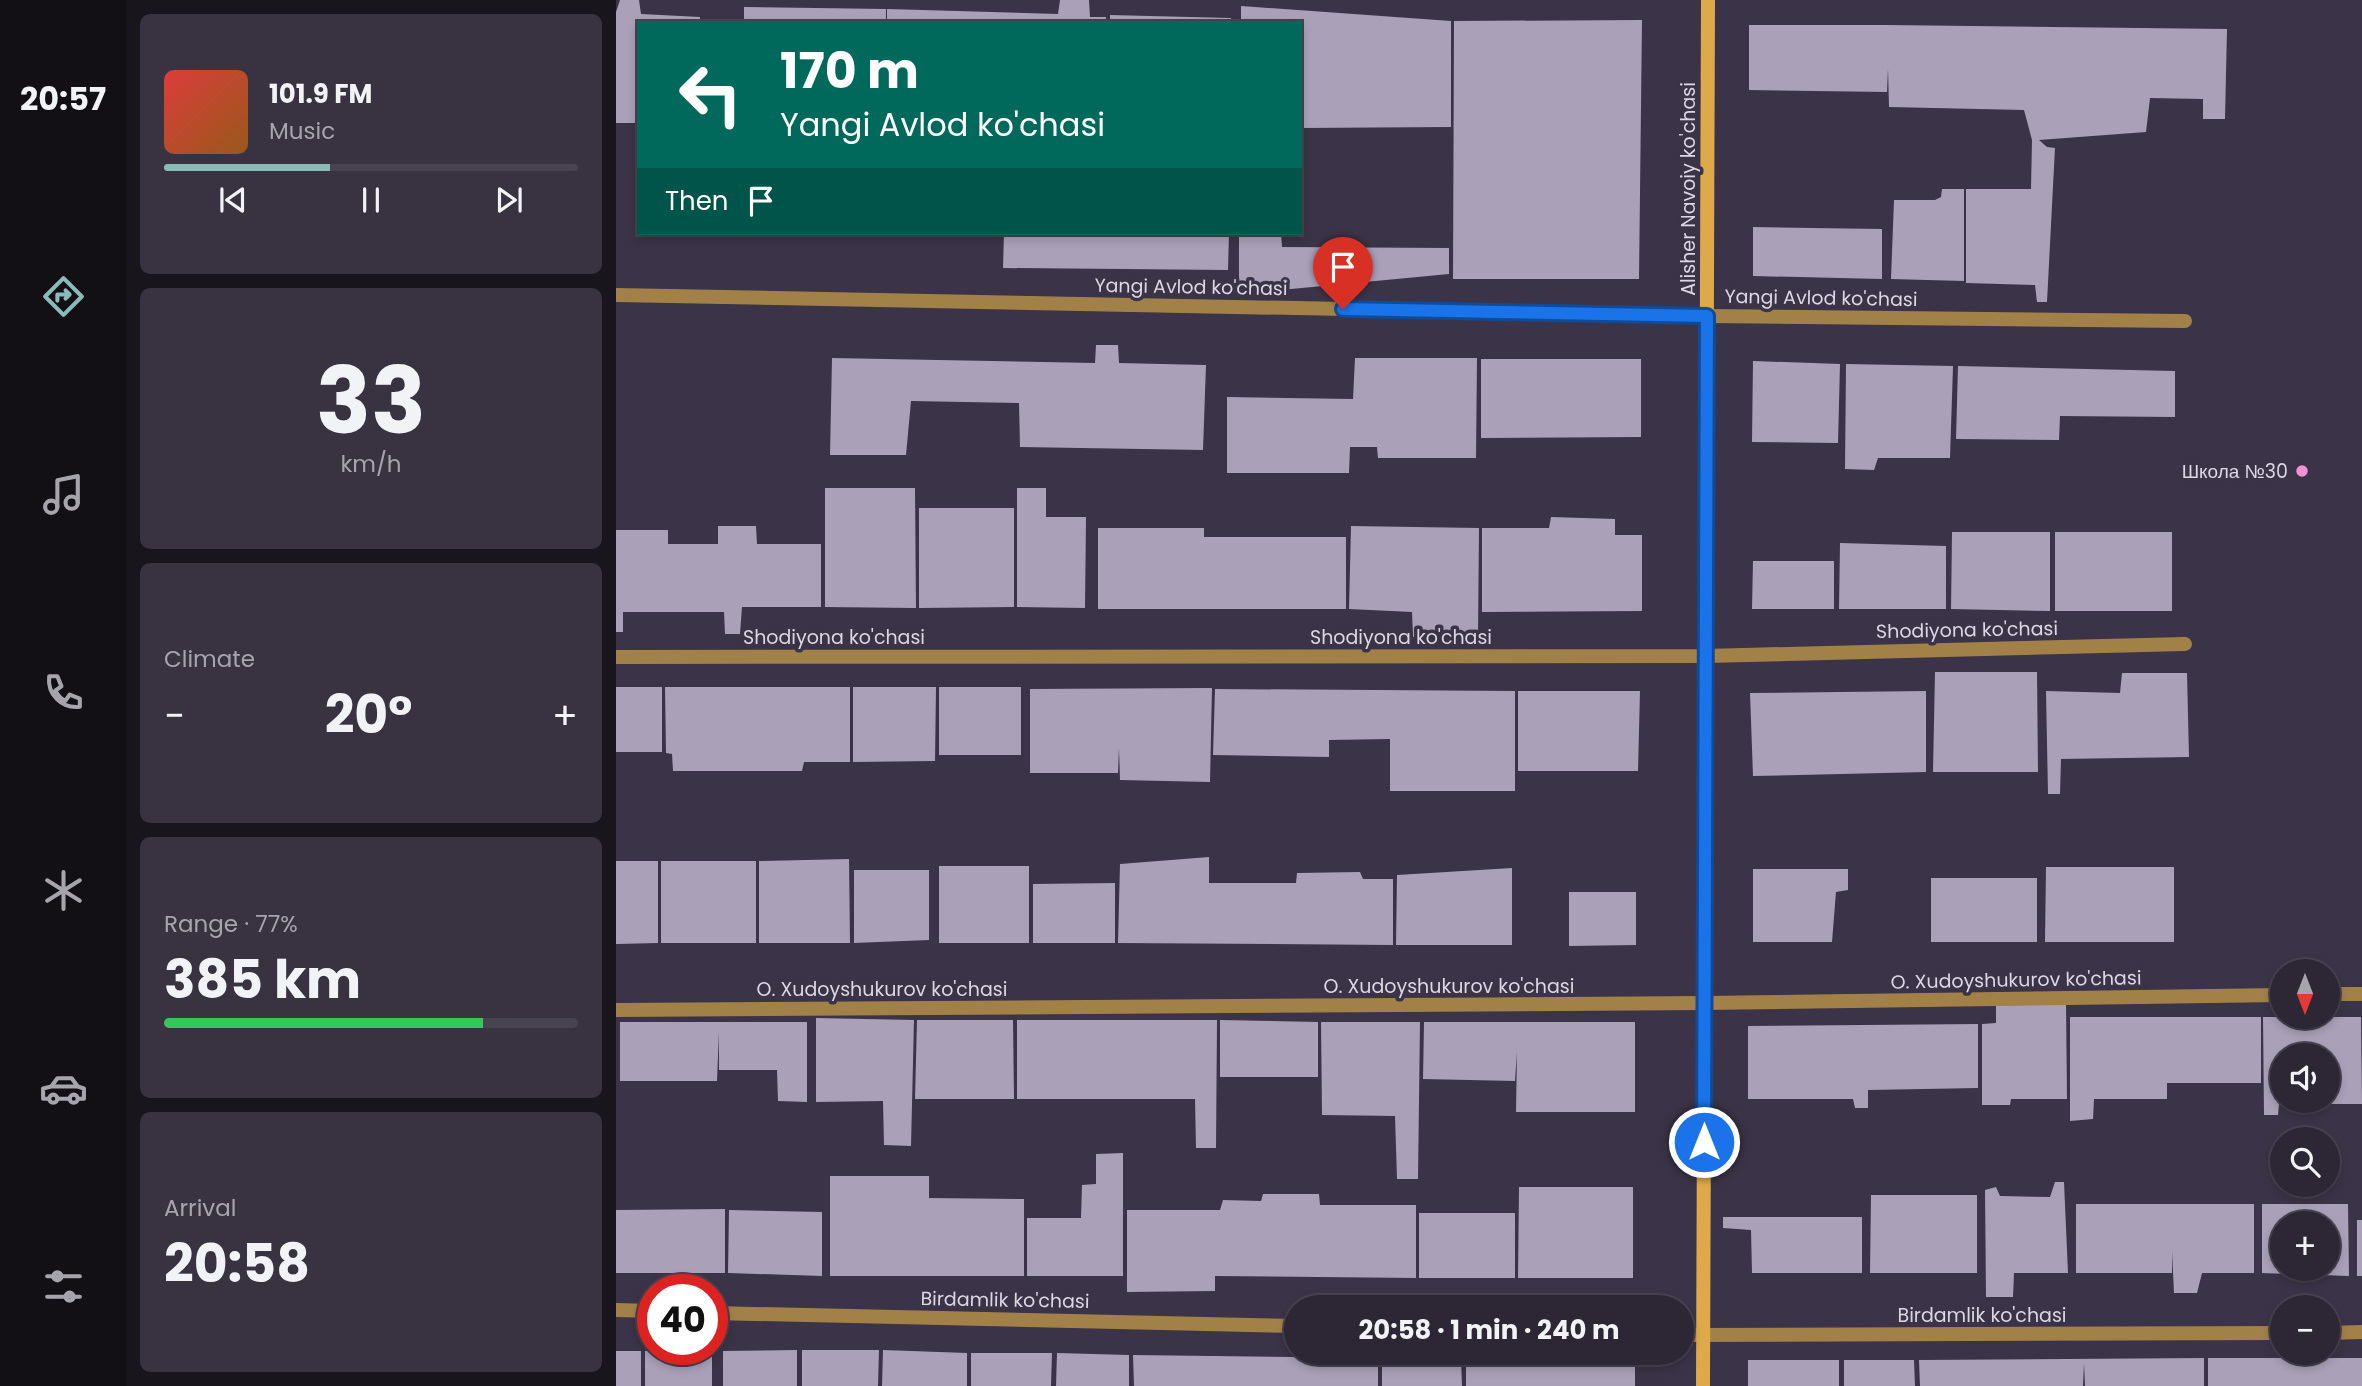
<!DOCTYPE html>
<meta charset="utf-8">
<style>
:root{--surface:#2c2635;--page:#383241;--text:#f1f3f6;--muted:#a6a5ad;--line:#484350;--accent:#8bbbb9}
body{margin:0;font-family:Poppins,sans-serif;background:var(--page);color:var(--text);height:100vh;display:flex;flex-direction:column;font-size:26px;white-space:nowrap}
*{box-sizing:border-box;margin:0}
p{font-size:23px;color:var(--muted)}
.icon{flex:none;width:38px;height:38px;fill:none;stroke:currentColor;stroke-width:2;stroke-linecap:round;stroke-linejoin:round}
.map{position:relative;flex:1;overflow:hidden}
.details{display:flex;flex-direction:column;gap:14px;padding:14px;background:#18151d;width:490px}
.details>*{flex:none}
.top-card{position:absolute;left:21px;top:21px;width:665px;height:214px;border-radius:0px;box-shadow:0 4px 10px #0003,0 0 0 2px var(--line);background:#00695c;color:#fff;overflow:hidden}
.needle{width:46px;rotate:180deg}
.fabs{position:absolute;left:1654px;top:959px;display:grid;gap:14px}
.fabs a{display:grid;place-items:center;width:70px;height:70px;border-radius:50%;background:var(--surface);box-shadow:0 4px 10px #0003,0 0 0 2px var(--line);font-size:35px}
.speed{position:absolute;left:21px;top:1274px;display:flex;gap:14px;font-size:35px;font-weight:700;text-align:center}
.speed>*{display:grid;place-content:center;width:91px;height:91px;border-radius:50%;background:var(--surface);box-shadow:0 4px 10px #0003,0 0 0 2px var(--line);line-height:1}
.speed .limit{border:10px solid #d22;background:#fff;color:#111}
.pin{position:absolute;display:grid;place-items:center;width:60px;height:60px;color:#fff;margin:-72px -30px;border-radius:50% 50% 50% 0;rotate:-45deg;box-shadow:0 0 7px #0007}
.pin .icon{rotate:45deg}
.me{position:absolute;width:77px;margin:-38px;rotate:0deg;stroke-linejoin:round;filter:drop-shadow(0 0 5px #0008)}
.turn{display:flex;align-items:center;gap:24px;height:147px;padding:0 28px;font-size:32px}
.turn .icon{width:91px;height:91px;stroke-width:2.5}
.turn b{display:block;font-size:49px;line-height:60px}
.then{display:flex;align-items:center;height:66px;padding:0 28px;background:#0003;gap:14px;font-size:26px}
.big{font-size:52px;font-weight:700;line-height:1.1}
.details .card{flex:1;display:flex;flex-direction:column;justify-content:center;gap:10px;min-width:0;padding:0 24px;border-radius:10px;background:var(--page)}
.details .dial{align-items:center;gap:0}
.dial b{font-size:91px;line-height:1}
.song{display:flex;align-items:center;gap:21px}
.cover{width:84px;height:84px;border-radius:10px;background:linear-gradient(135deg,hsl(0 70% 55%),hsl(30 70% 35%))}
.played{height:7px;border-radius:4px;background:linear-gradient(90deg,var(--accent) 40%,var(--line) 40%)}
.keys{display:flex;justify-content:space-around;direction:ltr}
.heat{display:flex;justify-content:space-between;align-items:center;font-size:38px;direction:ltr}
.charge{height:10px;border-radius:5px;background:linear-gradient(90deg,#34c759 77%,var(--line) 0)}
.trip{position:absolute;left:668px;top:1295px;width:410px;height:70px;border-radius:35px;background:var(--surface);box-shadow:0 4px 10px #0003,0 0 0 2px var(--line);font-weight:700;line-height:70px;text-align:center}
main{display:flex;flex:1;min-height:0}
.menu{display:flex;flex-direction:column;width:126px;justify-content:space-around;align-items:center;background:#120f15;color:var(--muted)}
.menu .icon{width:49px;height:49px}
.menu .current{color:var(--accent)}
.menu b{font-size:32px;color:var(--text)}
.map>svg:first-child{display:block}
</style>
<main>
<nav class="menu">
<b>20:57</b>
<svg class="icon current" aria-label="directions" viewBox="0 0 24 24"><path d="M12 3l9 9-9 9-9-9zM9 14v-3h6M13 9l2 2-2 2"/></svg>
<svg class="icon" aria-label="music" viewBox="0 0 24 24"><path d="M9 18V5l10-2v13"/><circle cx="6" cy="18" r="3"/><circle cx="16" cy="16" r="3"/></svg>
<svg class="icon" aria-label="phone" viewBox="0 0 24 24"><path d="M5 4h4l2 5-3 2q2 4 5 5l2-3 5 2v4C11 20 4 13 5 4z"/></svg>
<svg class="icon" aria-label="climate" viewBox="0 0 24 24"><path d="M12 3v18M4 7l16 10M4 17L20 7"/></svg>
<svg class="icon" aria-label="car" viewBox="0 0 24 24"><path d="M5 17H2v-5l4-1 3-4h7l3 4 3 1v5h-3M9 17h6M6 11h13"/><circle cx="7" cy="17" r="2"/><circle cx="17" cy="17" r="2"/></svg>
<svg class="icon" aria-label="filters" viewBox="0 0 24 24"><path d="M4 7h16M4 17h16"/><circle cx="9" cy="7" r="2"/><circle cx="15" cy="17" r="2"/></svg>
</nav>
<section class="details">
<div class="card">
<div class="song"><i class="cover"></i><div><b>101.9 FM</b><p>Music</p></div></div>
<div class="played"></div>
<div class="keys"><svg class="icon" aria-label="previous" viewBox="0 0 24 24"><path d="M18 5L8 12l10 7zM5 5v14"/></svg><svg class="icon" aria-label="pause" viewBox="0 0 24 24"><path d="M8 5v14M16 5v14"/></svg><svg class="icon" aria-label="next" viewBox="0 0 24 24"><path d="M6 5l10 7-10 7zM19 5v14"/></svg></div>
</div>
<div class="card dial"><b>33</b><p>km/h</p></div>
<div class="card"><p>Climate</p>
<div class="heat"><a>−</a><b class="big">20°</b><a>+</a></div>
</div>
<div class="card"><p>Range · 77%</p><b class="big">385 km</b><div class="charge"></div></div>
<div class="card"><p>Arrival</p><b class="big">20:58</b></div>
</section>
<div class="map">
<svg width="1746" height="1386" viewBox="0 0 1746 1386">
<rect width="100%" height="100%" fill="#3b3347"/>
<path fill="#aaa1b9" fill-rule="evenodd" d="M4,0H23L25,14L84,17V23H23V123H0V12Z
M444,0H473L474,17H490V23H271V9L442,14Z
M625,6L835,21V127L684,128V23H625Z
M128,7L270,9V23H128Z
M494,15L615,18V23H494Z
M1026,20L1023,279H837L838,21Z
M1133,25H1271L1611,29L1609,119H1587V99L1534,98L1530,132L1423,140L1431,147L1439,148L1431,302H1421L1419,285L1350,283V189H1415L1416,140L1408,110L1273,107L1272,69L1271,92L1133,90Z
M1326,189H1348V281L1275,279L1278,200H1319L1325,197Z
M1137,227L1266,229V279L1137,276Z
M388,233H613L612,270L387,268Z
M623,233H665L666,247L833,248V274L623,294Z
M480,345H502L503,363L590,365L587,450L404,447L403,403L295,401L290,455H214L216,358L479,363Z
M739,358H861L860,458H762L761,447H734L733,473H611V397L737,399Z
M865,359H1025V437L865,438Z
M1137,361L1224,364L1222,443L1136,442Z
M1230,364L1337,366L1334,458H1262L1258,470L1229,469Z
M1342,366L1559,371V417L1444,416L1443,440L1340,439Z
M209,488H299L300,608L209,607Z
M401,488H430V517H470L469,608L401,607Z
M303,508H398V607L303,608Z
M935,517L999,519V535H1026V611L866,612V528H933Z
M102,526H140L141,544H205V607H126L124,634H109L108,612H7V632H0V530H52V544H102Z
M735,526L863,528L862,637H797L796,612L733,609Z
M482,528H588V537H730V609H482Z
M1336,532H1434V611L1335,609Z
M1439,532H1556V611H1439Z
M1224,543L1330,546V609H1223Z
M1137,561H1218V609H1136Z
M1319,672H1421L1422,772H1317Z
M1506,673H1571L1573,757L1445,759L1444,794H1432L1430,691L1504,693Z
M0,687H46V752H0Z
M49,687H234V762H188L186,771H57L56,754L50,753Z
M237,687H320L319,761L237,762Z
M323,687H405V755H323Z
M596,688L594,782L504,780L503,748L502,773H414V689Z
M599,689L899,691V791H774V739L713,740V757L597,755Z
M902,691H1024L1022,771H902Z
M1310,691V772L1137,776L1134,693Z
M593,857V883H680L681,873L744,872L747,879H777V945L502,943L504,864Z
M233,859L234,943H143V861Z
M0,861H42V943L0,944Z
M45,861H140V943H45Z
M323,866H413V943H323Z
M1430,867H1558V942H1429Z
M896,868V945H780L781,875Z
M1137,869H1232V890L1220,892L1216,942H1137Z
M238,870H313V940L238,943Z
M1315,878H1421V942H1315Z
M499,883V943H417V884Z
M953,892H1020V945L953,946Z
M1380,995L1450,1001L1451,1099H1395L1394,1105H1366V1024L1380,1023Z
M1454,1017H1645V1083H1551V1099H1478L1477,1119L1454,1121Z
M1647,1017H1745L1746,1104H1663L1662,1115H1648ZM1666,1055H1712V1101H1666Z
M200,1018L298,1020L295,1146L268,1145L267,1101L200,1102Z
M301,1020H397L398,1099H299Z
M401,1020H601L600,1148H580L579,1099H401Z
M604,1020L702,1022V1077H604Z
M4,1022H191V1102L162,1101L161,1070H103V1032L101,1081H4Z
M705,1022H804L802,1179H781L779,1116L706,1115Z
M808,1022H1019V1112H900L901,1052L899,1081L807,1079Z
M1362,1024V1088L1252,1090V1108H1239L1237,1099H1132V1026Z
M507,1153V1276H411V1218H465L466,1185L480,1184V1154Z
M214,1176H313V1198L408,1199V1276H214Z
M1439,1182H1448L1452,1273H1398L1397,1297H1370L1369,1190L1380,1187L1384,1196L1434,1197Z
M903,1187H1017V1278H902Z
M647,1194H703L704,1205H800V1278L599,1276V1291L511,1292V1210H604L607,1200L645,1201Z
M1255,1195H1361V1273H1254Z
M1460,1204H1638V1273H1586L1581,1293H1558L1556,1251V1273H1460Z
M1646,1204H1732L1733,1276L1646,1273ZM1666,1223H1712V1269H1666Z
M109,1209V1273H0V1210Z
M113,1210L206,1212V1276L112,1273Z
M803,1213H899V1278H803Z
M1107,1217H1246V1273H1136L1135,1230L1107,1228Z
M1741,1220H1746V1276H1741Z
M96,1350V1386H29V1351Z
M181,1350V1386H107V1351Z
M186,1350H263L262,1386H186Z
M267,1350L351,1353V1386H266Z
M0,1351H25V1386H0Z
M355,1353H436L435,1386H355Z
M441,1353L513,1355V1386H440Z
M517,1355L762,1358V1386H518Z
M766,1358H845L846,1386H766Z
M850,1358L1019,1360V1386H850Z
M1588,1358V1386H1469L1468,1363L1467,1386H1304L1303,1360Z
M1592,1358H1746V1386H1592Z
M1132,1360H1223V1386H1132Z
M1228,1360H1298L1299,1386H1228Z"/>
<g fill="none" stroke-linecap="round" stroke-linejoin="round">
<path stroke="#a28149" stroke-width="14" d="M0,295L1091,316L1569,321
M0,657L1089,656L1569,644
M1712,994H1746
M0,1010L1088,1003L1666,995
M0,1310L37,1311
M96,1313L681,1326
M1712,1333L1746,1332
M1066,1335L1666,1333"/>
<path stroke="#dea94a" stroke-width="14" d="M1087,1386L1092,0"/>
</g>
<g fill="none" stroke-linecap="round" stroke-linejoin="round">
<g stroke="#114b97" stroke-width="18">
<path id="route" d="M727,309L1091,316L1088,1142"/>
</g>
<use href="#route" stroke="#1a73e8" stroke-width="12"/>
</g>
<circle fill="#f491d4" stroke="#3b3347" stroke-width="2.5" cx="1686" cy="471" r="7"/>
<g text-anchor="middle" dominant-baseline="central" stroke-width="7" stroke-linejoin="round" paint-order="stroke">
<g font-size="19" fill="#dcd7e4" stroke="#3b3347">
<text transform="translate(1072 189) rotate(-90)">Alisher Navoiy ko'chasi</text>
<text transform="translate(575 287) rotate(1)">Yangi Avlod ko'chasi</text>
<text transform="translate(1205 298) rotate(1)">Yangi Avlod ko'chasi</text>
<text transform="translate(1351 630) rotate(-1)">Shodiyona ko'chasi</text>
<text x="218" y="637">Shodiyona ko'chasi</text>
<text x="785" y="637">Shodiyona ko'chasi</text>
<text transform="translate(1400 980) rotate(-1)">O. Xudoyshukurov ko'chasi</text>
<text x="833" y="986">O. Xudoyshukurov ko'chasi</text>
<text x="266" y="989">O. Xudoyshukurov ko'chasi</text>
<text transform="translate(389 1300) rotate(1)">Birdamlik ko'chasi</text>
<text x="1366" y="1315">Birdamlik ko'chasi</text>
</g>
<g font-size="19" fill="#dcd7e4" stroke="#3b3347" text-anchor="end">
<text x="1672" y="471">Школа №30</text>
</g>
</g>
</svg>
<div class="fabs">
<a><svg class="needle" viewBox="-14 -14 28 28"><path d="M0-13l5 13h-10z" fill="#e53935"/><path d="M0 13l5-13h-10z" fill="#a6a5ad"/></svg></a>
<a><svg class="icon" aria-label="sound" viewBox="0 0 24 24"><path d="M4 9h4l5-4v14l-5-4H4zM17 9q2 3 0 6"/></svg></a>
<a><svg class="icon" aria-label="search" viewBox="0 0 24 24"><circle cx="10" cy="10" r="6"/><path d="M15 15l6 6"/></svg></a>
<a>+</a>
<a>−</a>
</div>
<div class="speed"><div class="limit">40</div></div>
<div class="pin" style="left:727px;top:309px;background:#d93025"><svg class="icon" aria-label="arrive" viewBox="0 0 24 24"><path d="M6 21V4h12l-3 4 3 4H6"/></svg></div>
<svg class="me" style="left:1088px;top:1142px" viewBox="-20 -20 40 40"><circle r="17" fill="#1a73e8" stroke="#fff" stroke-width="3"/><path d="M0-11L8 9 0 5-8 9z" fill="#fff"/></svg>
<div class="trip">20:58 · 1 min · 240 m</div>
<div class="top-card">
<div class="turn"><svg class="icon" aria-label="left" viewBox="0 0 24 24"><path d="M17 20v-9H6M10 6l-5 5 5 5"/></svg><div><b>170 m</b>Yangi Avlod ko'chasi</div></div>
<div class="then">Then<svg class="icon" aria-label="arrive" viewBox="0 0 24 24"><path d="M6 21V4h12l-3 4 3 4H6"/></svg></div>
</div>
</div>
</main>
